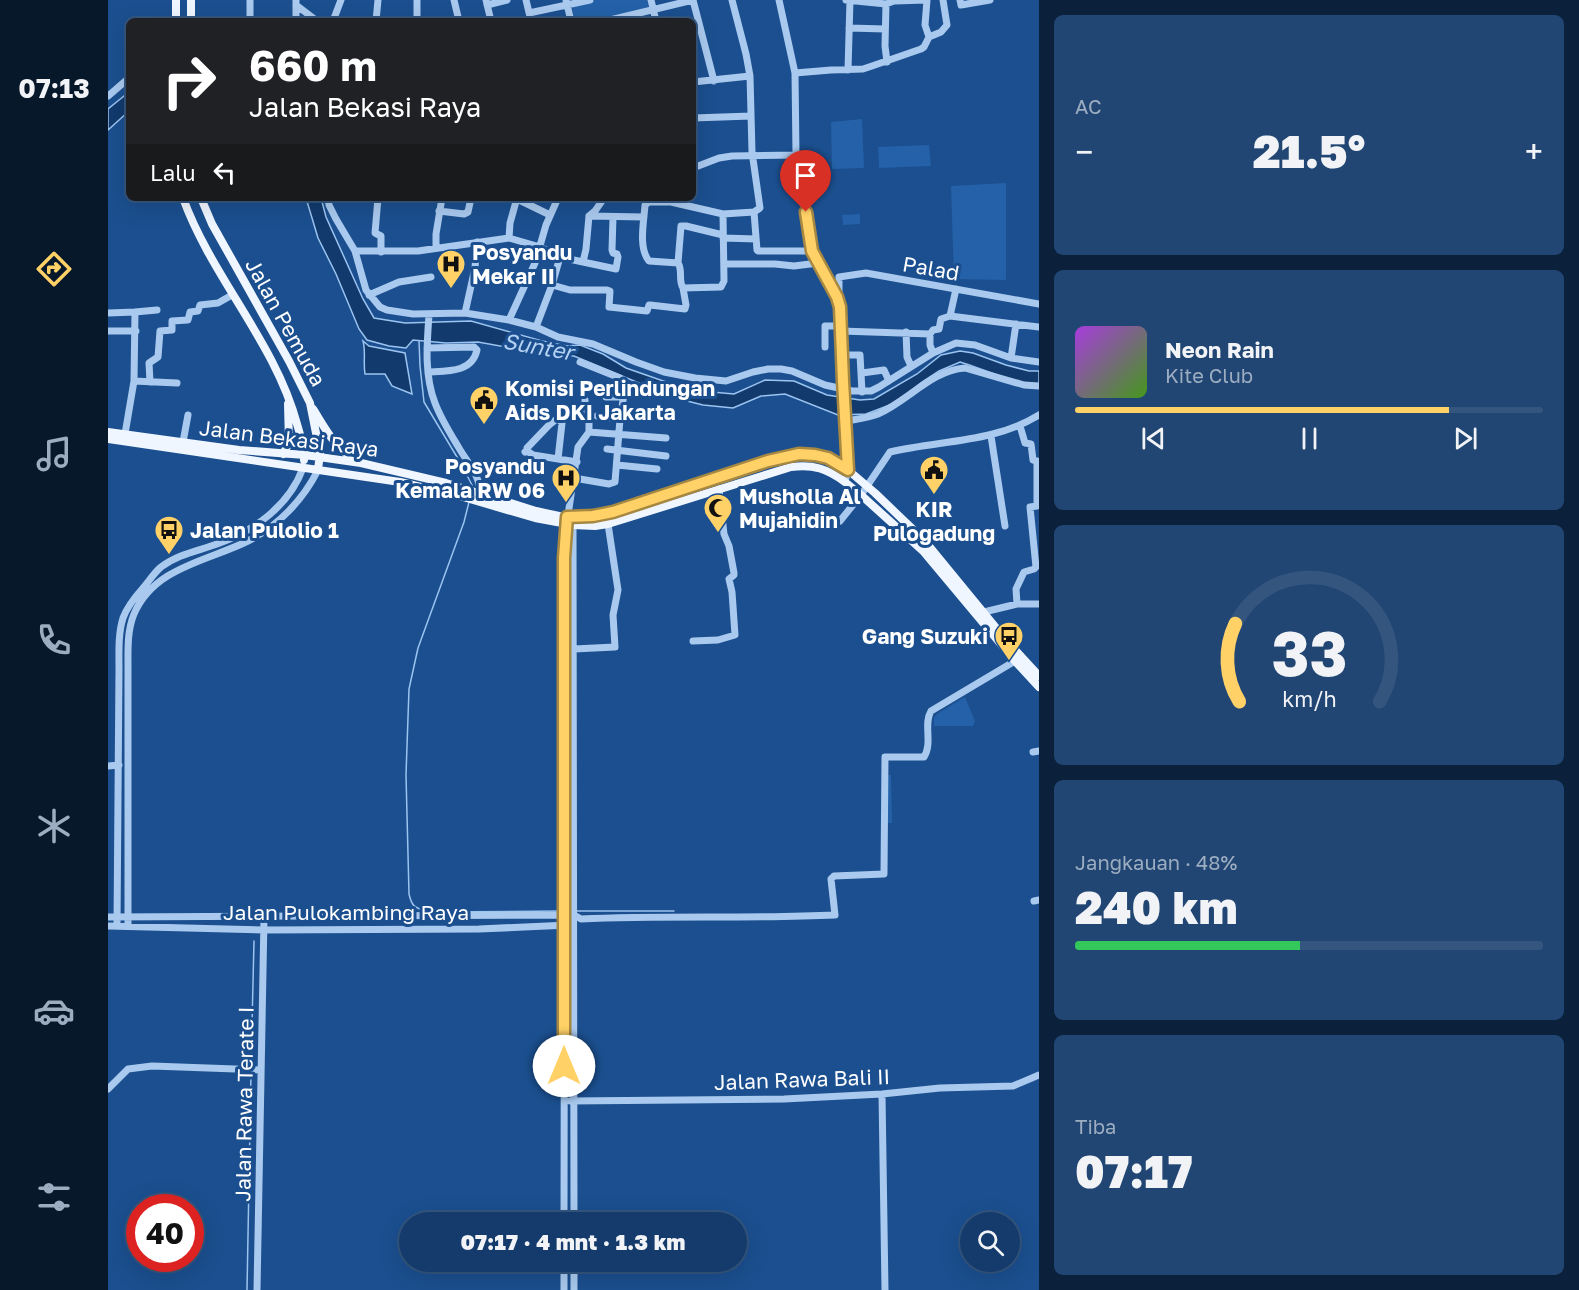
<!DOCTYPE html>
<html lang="id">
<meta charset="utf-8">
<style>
:root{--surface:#143b6b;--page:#214673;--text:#f1f3f6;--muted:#9dadc1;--line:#33557e;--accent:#ffd166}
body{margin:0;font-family:"Golos Text",sans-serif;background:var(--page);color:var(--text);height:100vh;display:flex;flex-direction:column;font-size:22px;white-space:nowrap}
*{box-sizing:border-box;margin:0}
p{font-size:20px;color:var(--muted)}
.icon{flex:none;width:33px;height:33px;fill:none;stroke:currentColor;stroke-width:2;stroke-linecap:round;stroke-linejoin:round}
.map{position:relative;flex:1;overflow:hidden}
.side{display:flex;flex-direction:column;gap:15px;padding:15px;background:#0b203b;width:540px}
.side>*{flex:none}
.guide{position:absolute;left:18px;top:18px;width:570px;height:183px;border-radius:9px;box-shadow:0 6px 24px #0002,0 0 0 2px var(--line);background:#202124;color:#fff;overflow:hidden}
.controls{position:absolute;left:852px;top:1212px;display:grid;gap:12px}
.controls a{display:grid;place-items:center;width:60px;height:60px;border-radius:50%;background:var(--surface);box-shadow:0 6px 24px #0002,0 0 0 2px var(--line);font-size:30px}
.speed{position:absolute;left:18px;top:1194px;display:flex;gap:12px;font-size:30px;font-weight:700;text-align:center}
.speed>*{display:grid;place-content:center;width:78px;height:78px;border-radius:50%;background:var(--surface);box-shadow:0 6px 24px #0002,0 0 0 2px var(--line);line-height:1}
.speed .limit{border:9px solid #d22;background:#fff;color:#111}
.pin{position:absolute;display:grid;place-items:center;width:51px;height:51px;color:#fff;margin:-62px -26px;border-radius:50% 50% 50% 0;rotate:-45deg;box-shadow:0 0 6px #0007}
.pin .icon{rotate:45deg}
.me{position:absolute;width:66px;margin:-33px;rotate:0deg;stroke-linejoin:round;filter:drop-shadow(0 0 4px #0008)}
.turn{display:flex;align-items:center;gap:21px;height:126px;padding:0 24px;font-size:27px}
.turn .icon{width:78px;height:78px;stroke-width:2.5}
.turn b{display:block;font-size:42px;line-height:51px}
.then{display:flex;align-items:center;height:57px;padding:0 24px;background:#0003;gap:12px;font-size:22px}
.big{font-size:45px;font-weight:800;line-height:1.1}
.side .card{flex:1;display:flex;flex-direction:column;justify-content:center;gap:9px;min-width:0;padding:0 21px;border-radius:9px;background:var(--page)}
.side .dial{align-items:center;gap:0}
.dial svg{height:156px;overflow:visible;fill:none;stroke:var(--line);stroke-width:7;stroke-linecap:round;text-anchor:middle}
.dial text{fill:var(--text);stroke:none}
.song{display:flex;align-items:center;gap:18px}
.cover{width:72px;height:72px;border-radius:9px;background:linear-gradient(135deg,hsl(280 70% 55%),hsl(100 70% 35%))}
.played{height:6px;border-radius:3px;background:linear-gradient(90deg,var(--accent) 80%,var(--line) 80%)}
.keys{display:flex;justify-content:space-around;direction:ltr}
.heat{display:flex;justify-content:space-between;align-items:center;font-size:33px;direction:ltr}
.charge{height:9px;border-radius:4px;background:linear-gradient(90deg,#34c759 48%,var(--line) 0)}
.trip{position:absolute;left:291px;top:1212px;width:348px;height:60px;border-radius:30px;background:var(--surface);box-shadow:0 6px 24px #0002,0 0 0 2px var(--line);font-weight:800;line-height:60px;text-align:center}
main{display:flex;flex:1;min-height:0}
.tab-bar{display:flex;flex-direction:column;width:108px;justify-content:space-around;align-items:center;background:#08182b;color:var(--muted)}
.tab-bar .icon{width:42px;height:42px}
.tab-bar .current{color:var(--accent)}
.tab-bar b{font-size:27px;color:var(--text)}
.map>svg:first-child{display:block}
</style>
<main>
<nav class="tab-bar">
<b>07:13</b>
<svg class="icon current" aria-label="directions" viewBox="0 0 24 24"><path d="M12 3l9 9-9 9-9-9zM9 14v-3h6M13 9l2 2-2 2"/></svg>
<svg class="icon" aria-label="music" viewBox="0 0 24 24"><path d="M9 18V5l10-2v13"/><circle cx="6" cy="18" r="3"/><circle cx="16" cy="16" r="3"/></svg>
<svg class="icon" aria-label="phone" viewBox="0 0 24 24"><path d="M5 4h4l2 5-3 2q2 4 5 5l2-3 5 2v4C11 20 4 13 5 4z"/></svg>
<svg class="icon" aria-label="climate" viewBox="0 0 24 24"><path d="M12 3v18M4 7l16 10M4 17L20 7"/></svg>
<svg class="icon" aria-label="car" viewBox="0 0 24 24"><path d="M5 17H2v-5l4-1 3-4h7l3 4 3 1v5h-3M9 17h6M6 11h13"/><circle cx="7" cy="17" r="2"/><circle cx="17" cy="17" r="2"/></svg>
<svg class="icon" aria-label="filters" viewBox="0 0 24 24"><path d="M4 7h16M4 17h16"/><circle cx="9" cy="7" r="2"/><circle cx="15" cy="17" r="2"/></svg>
</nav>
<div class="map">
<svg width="931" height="1290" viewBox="0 0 931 1290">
<rect width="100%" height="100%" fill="#1b4f8f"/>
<path fill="#2461a8" d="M488,0H539L541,9L486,21H467L464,6Z
M754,119L756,168L724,169L723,122Z
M821,145L823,166L771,168L770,147Z
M898,183V280L846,279L843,186Z
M752,214V224L735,225L734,215Z
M857,697L867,721L865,726H826V718L829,714Z
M780,775H783L784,823H780Z"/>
<path fill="#123a6d" stroke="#9cc4f0" stroke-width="1.5" d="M21,92V111L0,130V109Z
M198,198H213L218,217L255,299L266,318L297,323L363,321L434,341L459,346L472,345L495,354L518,368L581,390L626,394L657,380L686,381L719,395L752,400L766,399L809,374L833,355L852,351L865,353L898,365L921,371H931V384C911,386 873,368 852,362L831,371L814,382L787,403L758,414L730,415L677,394L653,396L625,408L595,405L567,398L466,356L441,355L370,342L338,343L305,340L298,348L281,346L259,340L251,329L228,274L210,238Z
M255,341L261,346L297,353L304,394L284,386L277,374H257C255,362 258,352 255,341Z"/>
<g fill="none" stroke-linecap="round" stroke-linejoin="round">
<path stroke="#9cc4f0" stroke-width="1.5" d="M311,341L312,366L316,402L352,462L364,485V488
M361,502L356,522L310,648L301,689L298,775L301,894C304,908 308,908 321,912L454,911
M468,911H566
M143,1067L146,941
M139,1290L143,1072"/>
<path stroke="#a9c9ee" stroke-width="7" d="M309,0V21
M346,0L351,21
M378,0L383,21
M418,0L423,21
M458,0L463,21
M543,0L548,21
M671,0L687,73L688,155L694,176L703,246L707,258L729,297L732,307L735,381L740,470L737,482
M738,0L778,4L786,1L819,0L817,25L821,37
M852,0L853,5L882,0
M778,4L777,46L779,62
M188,5L209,21
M379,5L399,0
M421,13L482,0
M142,21V0
M188,21V0
M225,21L233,0
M268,21L270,0
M498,21L585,0L606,81
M741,28L777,29
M740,70L742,0
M687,73L723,70L755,69L764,66L813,49L816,47L821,37L833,32L839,25L835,0
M585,82L642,76
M0,96L21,78
M585,118L643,116
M585,168L611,158L624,156L688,155
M220,198L221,205L228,219L247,251L258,290L272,307L279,310L305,314L357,313L401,320L428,327L450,337L485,344L528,362L556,372L587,378L618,381L645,372L660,369H673L684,371L717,385L744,391H763L771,387L825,353L848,343L867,345L903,358L931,362
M270,198L267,233L273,236V252
M407,198L442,215
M331,211L356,214L360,212L363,198
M646,212L649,250L650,251H704
M615,214L616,281L613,287L575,288C570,280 575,270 570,263L541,261C530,248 536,221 537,205L541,202H563L615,214L646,212L652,208L644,152L642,76L638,54L624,0
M481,216L487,211L496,198
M401,238L402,223L409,198
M615,238L648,239
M328,248V234L334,198
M247,251H310L401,238L432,247L452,257L475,262L478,249L481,216L536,217
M475,262L508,269L510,257L509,254L505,253L504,250L505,217
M570,263L573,226H578L615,235
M616,264H667L686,266L710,263
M444,285L462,290H499L502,291L501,307L539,311L541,305H542L577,309L578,305L575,288
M261,295L291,282L323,277
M729,297L731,293V277L758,273L931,304
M27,312L49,310
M0,313L27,312L26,381L17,434
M357,313L367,268L369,242
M321,315C319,343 316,375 327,403C333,419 342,433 351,448C359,462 373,477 372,494
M842,316L931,327
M401,320L427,263L438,225L450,198
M428,327L444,285L452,257
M0,331H28
M733,331L822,334L825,330L831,329L833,319L842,316L848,289
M798,332L799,357L803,366
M822,334V345L825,353
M717,347V326H733
M319,348L366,347L369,350C364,373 339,371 320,372
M734,355H752L754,392
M903,358L908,324
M754,373L776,370L781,381
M26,381L69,383
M42,382L41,363L50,357L52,331L64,330V321L80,320L82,312L90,311L92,305L110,303L124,295
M498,397H515
M489,416L512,419
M738,421C749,419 760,418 770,414C800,401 824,370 857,368L916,385L931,386
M481,432L558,438
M883,436L897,526
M75,442L80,415
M499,449L558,456
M419,451V448L441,425L450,418L454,423L450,459
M417,452L419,451L425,455L469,462
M509,465L549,469
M466,478L501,484L507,482L512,419L517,388L516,383L512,378L472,362
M465,520L466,1222
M732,521L753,495L782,452C832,440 886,443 931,415
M909,604L908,589L916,572L926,569L928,567L922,507L929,506V461L925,460L923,444L917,443L912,426
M876,612L909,604H931
M585,641L610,640L627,635L624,592L621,579L626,575V573L621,546L616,534L611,489
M466,649L507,647L505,615L510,590L500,524
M925,752L931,751
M0,766L11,765
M926,901L931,900
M0,917L466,915L473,919C558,915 642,919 727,915L723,879L726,876L776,874L777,757H816C825,743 815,724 823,711L907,661
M0,926L156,930L371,929L461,925
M9,926L11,669C11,652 10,634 15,618C19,607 27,597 35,588C41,581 46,573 53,567C70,554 90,551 109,544C146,531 181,506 195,468
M20,926V669C20,650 19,631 26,614C46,567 100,561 140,541C170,526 195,500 210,470
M0,1089L20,1069L44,1066L152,1070
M774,1094L777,1290
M462,1101L676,1099L774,1094L832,1088L905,1086L931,1075
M456,1222L457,536L470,447L481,432V422L477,405V400
M466,1262V1290
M149,1290L156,918
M456,1290V1262"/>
<path stroke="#f0f6ff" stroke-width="8" d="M68,21V0
M83,21V0
M75,198C104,278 167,342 189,424C192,435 197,447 196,460
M93,198L104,224L181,361L202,403L212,453L210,470
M205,409C217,428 228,450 248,460
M0,432L131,450L197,455L253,463L338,483L428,511L451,516L467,517L485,515L515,509L660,461L691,454L707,455L720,458L740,470L767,493L816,540L898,640L931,676
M0,439L292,482L355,497L427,518L465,525L487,526L500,524L683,467C706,464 719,469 737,482L753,495L815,551L907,661L931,687
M175,454L181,443L180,404"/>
</g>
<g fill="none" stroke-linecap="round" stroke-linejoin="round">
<g stroke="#a68842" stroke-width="15">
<path id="route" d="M456,1066V558L459,517L485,516L505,512L660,461L691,454L707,455L720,458L740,470L735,381L732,307L729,297L704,251L698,212"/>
</g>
<use href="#route" stroke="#ffd166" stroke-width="10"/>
</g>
<defs>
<g id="hospital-pin" transform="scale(1.5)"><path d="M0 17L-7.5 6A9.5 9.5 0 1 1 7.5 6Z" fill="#ffd166" stroke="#1b4f8f"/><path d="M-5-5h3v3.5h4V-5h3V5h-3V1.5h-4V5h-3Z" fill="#111"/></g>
<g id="civic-pin" transform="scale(1.5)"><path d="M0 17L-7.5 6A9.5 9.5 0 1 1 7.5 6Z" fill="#ffd166" stroke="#1b4f8f"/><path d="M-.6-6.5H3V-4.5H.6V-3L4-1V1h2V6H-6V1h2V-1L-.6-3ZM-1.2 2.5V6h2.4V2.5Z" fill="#111"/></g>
<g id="mosque-pin" transform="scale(1.5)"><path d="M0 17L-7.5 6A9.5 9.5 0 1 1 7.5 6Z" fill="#ffd166" stroke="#1b4f8f"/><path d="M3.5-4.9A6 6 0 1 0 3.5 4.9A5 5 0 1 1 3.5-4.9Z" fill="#111"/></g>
<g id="bus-pin" transform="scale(1.5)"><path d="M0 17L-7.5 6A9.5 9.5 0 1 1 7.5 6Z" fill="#ffd166" stroke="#1b4f8f"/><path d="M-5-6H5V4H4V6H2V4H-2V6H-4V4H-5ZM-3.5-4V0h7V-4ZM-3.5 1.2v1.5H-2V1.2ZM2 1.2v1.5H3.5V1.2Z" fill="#111"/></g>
</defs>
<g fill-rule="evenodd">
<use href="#hospital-pin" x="343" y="264"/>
<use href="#civic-pin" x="376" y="400"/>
<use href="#civic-pin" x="826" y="470"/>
<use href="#hospital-pin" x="458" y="478"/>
<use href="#mosque-pin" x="610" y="508"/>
<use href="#bus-pin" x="61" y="530"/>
<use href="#bus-pin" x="901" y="636"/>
</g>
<g text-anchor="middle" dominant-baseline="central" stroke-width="6" stroke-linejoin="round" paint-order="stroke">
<g font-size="21" font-weight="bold" fill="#fff" stroke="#1b4f8f" text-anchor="start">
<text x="364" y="252">Posyandu<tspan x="364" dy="24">Mekar II</tspan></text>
<text x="397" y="388">Komisi Perlindungan<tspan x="397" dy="24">Aids DKI Jakarta</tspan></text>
<text x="437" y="466" text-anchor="end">Posyandu<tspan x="437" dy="24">Kemala RW 06</tspan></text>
<text x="631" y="496">Musholla Al<tspan x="631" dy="24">Mujahidin</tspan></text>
<text x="826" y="509" text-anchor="middle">KIR<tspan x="826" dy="24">Pulogadung</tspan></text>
<text x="82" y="530">Jalan Pulolio 1</text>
<text x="880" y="636" text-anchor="end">Gang Suzuki</text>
</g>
<g font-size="21" fill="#fff" stroke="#1b4f8f">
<text transform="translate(823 268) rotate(10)">Palad</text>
<text transform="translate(178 322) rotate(61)">Jalan Pemuda</text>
<text transform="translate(181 438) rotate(7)">Jalan Bekasi Raya</text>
<text x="238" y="912">Jalan Pulokambing Raya</text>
<text transform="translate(694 1079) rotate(-2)">Jalan Rawa Bali II</text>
<text transform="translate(136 1104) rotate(-89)">Jalan Rawa Terate I</text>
</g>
<g font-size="22" font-style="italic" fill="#b5d3f5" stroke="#1b4f8f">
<text transform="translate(430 346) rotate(10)">Sunter</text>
</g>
</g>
</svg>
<div class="controls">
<a><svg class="icon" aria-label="search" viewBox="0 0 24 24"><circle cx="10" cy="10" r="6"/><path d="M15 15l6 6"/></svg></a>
</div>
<div class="speed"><div class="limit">40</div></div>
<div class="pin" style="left:698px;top:212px;background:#d93025"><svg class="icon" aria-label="arrive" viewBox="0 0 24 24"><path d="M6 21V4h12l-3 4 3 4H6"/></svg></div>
<svg class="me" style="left:456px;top:1066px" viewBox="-20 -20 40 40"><circle r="19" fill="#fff"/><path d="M0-13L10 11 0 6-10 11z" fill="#ffd166"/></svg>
<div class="trip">07:17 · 4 mnt · 1.3 km</div>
<div class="guide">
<div class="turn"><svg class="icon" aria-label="right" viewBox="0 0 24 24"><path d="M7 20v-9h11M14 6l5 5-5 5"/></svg><div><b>660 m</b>Jalan Bekasi Raya</div></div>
<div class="then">Lalu<svg class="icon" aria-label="left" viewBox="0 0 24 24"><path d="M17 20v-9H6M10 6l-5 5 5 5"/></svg></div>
</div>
</div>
<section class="side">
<div class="card"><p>AC</p>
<div class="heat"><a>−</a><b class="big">21.5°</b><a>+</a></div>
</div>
<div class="card">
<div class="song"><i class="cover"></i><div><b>Neon Rain</b><p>Kite Club</p></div></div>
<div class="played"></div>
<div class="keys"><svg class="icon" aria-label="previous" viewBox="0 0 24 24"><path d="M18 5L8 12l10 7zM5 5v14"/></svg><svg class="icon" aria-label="pause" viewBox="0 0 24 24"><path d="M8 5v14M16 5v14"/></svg><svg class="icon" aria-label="next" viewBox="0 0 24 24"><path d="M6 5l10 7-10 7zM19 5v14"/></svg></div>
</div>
<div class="card dial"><svg viewBox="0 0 100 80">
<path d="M14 69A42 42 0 1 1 86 69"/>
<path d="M14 69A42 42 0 0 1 12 29" stroke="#ffd166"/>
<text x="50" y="56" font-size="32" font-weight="700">33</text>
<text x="50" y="72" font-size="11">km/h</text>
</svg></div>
<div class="card"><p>Jangkauan · 48%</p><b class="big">240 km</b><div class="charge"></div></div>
<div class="card"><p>Tiba</p><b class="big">07:17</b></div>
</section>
</main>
